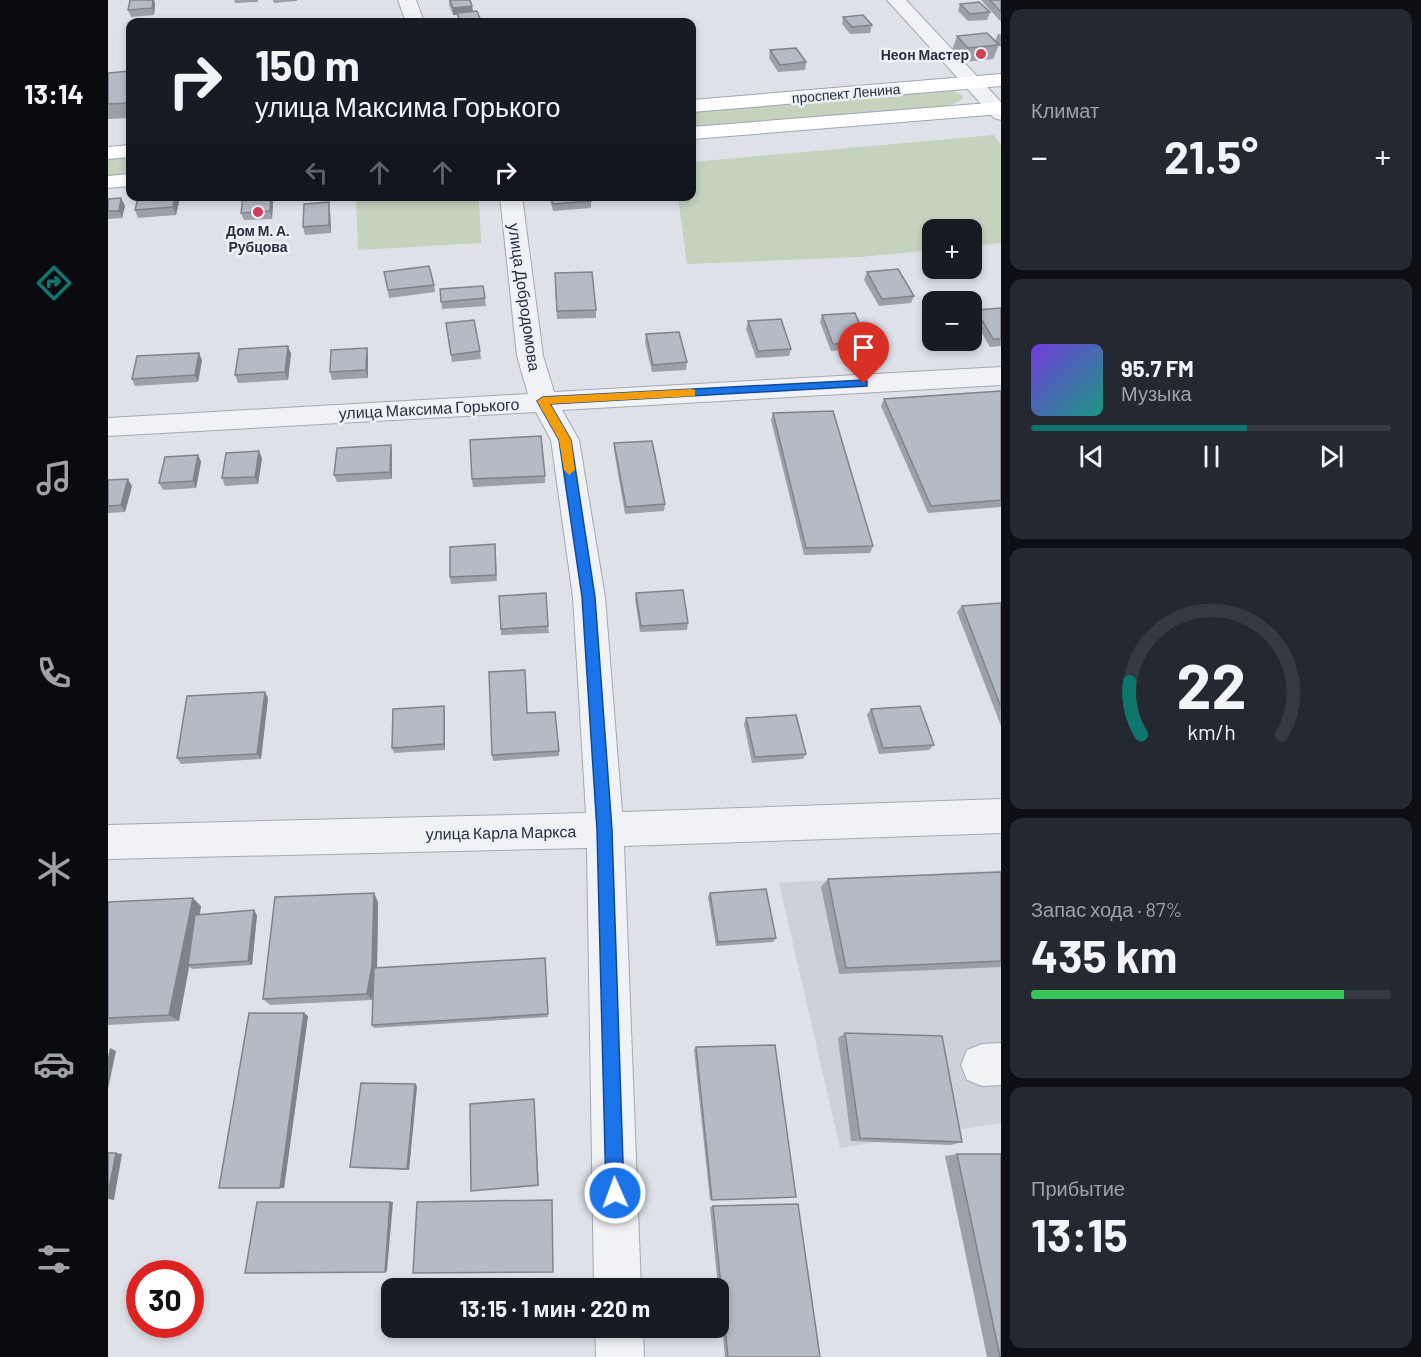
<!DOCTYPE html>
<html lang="ru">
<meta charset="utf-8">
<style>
:root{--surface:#171b24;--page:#242831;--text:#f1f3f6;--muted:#9ea1a6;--line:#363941;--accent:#0f766e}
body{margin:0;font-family:Barlow,sans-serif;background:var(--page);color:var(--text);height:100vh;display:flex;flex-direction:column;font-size:22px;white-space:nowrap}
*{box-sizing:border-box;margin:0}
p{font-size:20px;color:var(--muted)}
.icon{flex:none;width:33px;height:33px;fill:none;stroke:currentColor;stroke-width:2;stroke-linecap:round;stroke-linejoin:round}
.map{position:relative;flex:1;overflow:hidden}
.sheet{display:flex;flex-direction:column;gap:9px;padding:9px;background:#0d0f14;width:420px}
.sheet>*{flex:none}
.top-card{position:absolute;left:18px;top:18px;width:570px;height:183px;border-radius:12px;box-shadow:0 3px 9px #0003;background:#171b24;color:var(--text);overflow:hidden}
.buttons{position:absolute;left:814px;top:219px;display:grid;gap:12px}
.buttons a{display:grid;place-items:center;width:60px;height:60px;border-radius:12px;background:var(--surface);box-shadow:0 3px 9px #0003;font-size:30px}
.speed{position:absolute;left:18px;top:1260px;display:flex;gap:12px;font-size:30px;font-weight:700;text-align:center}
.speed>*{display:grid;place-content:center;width:78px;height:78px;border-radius:50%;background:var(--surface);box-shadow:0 3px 9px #0003;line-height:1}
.speed .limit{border:9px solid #d22;background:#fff;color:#111}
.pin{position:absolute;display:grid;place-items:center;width:51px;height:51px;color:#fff;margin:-62px -26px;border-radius:50% 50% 50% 0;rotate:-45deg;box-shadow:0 0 6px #0007}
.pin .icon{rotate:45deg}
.me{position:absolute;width:66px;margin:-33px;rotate:358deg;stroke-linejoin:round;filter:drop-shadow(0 0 4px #0008)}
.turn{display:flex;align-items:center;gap:21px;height:126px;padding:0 30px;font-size:27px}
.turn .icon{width:78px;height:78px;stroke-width:2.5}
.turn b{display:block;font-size:42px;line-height:51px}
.lanes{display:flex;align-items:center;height:57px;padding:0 30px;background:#0003;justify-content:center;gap:30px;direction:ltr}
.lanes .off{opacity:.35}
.big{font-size:45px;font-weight:700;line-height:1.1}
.sheet .tile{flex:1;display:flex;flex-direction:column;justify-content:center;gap:9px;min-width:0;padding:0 21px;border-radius:12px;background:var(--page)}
.sheet .dial{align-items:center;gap:0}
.dial svg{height:156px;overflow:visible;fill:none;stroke:var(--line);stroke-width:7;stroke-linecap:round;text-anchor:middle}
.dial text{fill:var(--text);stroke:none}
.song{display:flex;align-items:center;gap:18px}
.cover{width:72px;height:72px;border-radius:9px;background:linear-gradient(135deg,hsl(260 70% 55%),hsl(170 70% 35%))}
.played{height:6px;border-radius:3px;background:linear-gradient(90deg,var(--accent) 60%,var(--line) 60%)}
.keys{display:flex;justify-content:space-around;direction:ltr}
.heat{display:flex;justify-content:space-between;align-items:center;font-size:33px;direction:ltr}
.charge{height:9px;border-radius:4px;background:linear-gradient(90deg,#34c759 87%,var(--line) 0)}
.trip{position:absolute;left:273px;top:1278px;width:348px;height:60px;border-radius:12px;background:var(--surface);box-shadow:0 3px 9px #0003;font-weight:700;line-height:60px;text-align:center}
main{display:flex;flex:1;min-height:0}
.tab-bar{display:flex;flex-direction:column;width:108px;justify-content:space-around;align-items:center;background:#090b0e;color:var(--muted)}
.tab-bar .icon{width:42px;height:42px}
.tab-bar .active{color:var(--accent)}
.tab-bar b{font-size:27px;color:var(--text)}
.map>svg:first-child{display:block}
</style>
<main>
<nav class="tab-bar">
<b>13:14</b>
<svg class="icon active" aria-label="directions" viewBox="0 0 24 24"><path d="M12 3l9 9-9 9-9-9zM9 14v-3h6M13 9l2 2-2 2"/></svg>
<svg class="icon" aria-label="music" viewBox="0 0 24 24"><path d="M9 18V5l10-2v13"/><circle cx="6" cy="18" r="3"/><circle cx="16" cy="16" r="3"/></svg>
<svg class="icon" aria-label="phone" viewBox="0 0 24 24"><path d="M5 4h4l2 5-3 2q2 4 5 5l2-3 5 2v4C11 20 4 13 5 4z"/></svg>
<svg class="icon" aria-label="climate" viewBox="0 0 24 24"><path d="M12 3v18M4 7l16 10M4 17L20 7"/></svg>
<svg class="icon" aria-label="car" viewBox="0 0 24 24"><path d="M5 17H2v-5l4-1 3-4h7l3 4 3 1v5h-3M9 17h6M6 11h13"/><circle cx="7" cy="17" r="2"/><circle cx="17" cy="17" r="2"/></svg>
<svg class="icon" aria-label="filters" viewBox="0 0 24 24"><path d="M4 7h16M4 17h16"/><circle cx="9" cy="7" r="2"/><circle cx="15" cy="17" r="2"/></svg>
</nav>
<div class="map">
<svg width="893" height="1357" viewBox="0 0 893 1357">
<rect width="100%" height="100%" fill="#dee2e8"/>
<path fill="#ccd1da" d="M893,870V1123L732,1148L671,883Z"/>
<path fill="#c4d2be" d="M828,89H842L855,96L853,100L840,106L584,128V109Z
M886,135L893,145V243L864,246V230H825V250L752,257L579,264L570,197L584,196V162Z
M22,155V176L0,178V157Z
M248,197H368L371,203L373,243L250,250Z"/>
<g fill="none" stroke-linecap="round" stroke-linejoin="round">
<g stroke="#a3a9b2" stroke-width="2">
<path id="minor" d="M290,0H308L316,22H298Z
M779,0H798L893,102V120L886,118Z
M392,196H414L435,356L446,392L893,367V385L454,410L471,440L497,597L514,812L893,799V833L516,846L533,1288H486L479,848L0,859V825L478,813L465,597L443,440L428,412L0,436V418L420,394L409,356Z
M893,1043V1085L874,1086L859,1080L853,1065L859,1050L874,1044Z
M487,1328H535L536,1357H488Z"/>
</g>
<g stroke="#9da6b4" stroke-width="2">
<path id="major" d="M893,74V86L584,112V100Z
M893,102V114L584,139V127Z
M22,145V157L0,159V147Z
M22,174V186L0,188V176Z"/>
</g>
<use href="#minor" fill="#f0f2f6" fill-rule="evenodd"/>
<use href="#major" fill="#fff" fill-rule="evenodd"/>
</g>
<path fill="#9ca1a9" d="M22,0H46L47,4L46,15L23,17L20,10Z
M126,0H150V2L127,3Z
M165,0H189V1L166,3Z
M341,0H362L364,6L365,11L373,22H351L349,15H345L341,5Z
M873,0H893V22Z
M852,4L882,12L879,20L860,21L850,11Z
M735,17L764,25L762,33L742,34L734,24Z
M890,34H893V47L887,41Z
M849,36L891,45L885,59L855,62L844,50Z
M662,50L698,62L697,70L670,72L661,58Z
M22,71V118L0,119V73Z
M143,196H164L165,203L164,219L136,220L133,213Z
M441,196H482L483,201V208L445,211Z
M13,198L17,206L14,218L0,219V199Z
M71,202L68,215L30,218L27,210Z
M222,210L223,233L197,235L195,227Z
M276,272L326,285L327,292L281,298Z
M759,272L806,296L803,303L771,306L756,280Z
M447,281L488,310V318L449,319Z
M375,286L378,306L334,309L332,289Z
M893,308V346L882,347L865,318L868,310Z
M714,315L759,342L757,349L723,351L712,322Z
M640,321L683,349L681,356L648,358L638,329Z
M339,330L372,351L373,359L344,362Z
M538,334L579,362L578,370L544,372L537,342Z
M180,346L183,354L180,380L130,383L127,375Z
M259,348L260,356V378L224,380L222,372Z
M94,360L90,382L27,386L24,379Z
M893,391V507L820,513L773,406L776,399Z
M665,413L765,546L762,553L696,555L663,420Z
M506,443L557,504L556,511L517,514L506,450Z
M283,445L284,453V479L229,482L226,475Z
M90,455L93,462L88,488L55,490L51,483Z
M154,458L150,484L117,486L114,478Z
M437,476V483L365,487L364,479Z
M0,480L24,486L17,512L0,513Z
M387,544L389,581L343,584L342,577Z
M528,593L580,623L579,630L532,632L527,599Z
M391,596L440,626L441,633L393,635Z
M893,603V726L849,612L854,606Z
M157,692L160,698L153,759L73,764L69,758Z
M763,709L826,745L821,750L771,754L759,715Z
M337,712V750L286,753L284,748Z
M419,713L451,751V756L385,761L384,755Z
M638,718L698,754L695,759L644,763L636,724Z
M893,872V967L731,974L713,887L720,879Z
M602,893L668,938L665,942L608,946L600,897Z
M0,902L93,906L92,914L149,915L144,965L85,969L81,967L71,1021L0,1025Z
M270,902L269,968L437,958L440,1017L266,1028L264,1025L265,994L264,1000L162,1005L155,999Z
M200,1016L176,1188H111Z
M737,1033L854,1142L843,1145L743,1141L730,1038Z
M588,1047L688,1197L602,1200L586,1050Z
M309,1086L301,1170L245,1168L242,1167Z
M426,1099L431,1186L363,1191Z
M849,1154L893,1357H879L837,1156Z
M605,1206L712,1357H617L602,1207Z"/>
<path fill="#7f838a" d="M45,0H46L47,4L46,15L44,8Z
M364,6L365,13L345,15V8Z
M67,196H68L71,202L68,215L65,207Z
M163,196L165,203L164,219L162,211Z
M13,198L17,206L14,218L11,211Z
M221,202L222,210L223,233L221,225Z
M180,346L183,354L180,380L177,372Z
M259,348L260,356V378L258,370Z
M91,353L94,360L90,382L87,375Z
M283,445L284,453V479L282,472Z
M151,451L154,458L150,484L147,477Z
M90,455L93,462L88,488L85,481Z
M20,479L24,486L17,512L13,505Z
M157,692L160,698L153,759L149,754Z
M336,706L337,712V750L336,744Z
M266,893L270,902L269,972L264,1000L259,994Z
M85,898L93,906L82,965H80L81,967L71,1021L61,1015Z
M146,910L149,915L144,965L140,961Z
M196,1013L200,1016L176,1188H172Z
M2,1048L8,1051L0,1089V1057Z
M307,1084L309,1086L301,1170L299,1169Z
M8,1153L14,1154L6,1200L0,1199V1194Z
M282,1202H285L279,1271L277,1272Z"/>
<path fill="#b5bbc5" stroke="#7f838a" stroke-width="1.5" d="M22,0H45L44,8L20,10Z
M342,0H362L364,6L345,8Z
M882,0H893V12Z
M871,2L882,12L862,14L852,4Z
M369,11L373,21L353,22L349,13Z
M755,15L764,25L744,27L735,17Z
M879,33L891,45L860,48L849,36Z
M688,48L698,62L672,65L662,50Z
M22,71V103L0,104V73Z
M46,196H67L65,207L27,210L30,198Z
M163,196L162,211L133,213L135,197Z
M443,196H482L483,201L445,204Z
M13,198L11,211H0V199Z
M221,202V225L195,227L196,204Z
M321,266L326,285L280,290L276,272Z
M790,269L806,296L774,299L759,272Z
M484,272L488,310L449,311L447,273Z
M375,286L377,298L333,302L332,289Z
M893,308V339H885L868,310Z
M747,313L759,342L725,344L714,315Z
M673,319L683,349L650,351L640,321Z
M366,320L372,351L343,355L338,323Z
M571,332L579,362L545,365L538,334Z
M180,346L177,372L127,375L131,349Z
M259,348L258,370L222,372L223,350Z
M91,353L87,375L24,379L29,356Z
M893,391V500L823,506L776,399Z
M725,411L765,546L698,548L665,413Z
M433,436L437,476L364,479L362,440Z
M544,441L557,504L518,507L506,443Z
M283,445L282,472L226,475L229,448Z
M151,451L147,477L114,478L118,453Z
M90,455L85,481L51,483L57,457Z
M20,479L13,505L0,506V480Z
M387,544L388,575L342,577V547Z
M575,590L580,623L533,626L528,593Z
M438,593L440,626L393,629L391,596Z
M893,603V707L854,606Z
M417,670L419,713L447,712L451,751L384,755L381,672Z
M157,692L149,754L69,758L79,696Z
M336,706V744L284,748L285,709Z
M812,706L826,745L775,748L763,709Z
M688,715L698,754L647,757L638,718Z
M893,872V961L738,968L720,879Z
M658,889L668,938L610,942L602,893Z
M266,893L264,965L259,994L155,999L167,897Z
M85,898L61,1015L0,1018V902Z
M146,910L140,961L80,965L87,915Z
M437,958L440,1014L264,1025L266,968Z
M141,1013H196L172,1188H111Z
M737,1033L834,1036L854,1142L752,1138Z
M667,1045L688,1197L604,1200L588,1047Z
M253,1083L307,1084L299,1169L242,1167Z
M426,1099L430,1185L363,1191L362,1104Z
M0,1153H8L0,1194Z
M849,1154H893V1357H892Z
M444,1200L445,1272L305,1273L309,1202Z
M149,1202H282L277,1272L137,1273Z
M690,1204L712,1357H620L605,1206Z"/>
<path fill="#1a73e8" stroke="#114b97" stroke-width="1.5" d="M756,380L759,381V386L442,404L463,440L487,597L504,830L516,1193L514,1200L507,1203L500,1200L498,1193L489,830L474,597L451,440L429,401L435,397Z"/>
<path fill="#f59e0b" d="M583,389L587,390V396L442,404L463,440L467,470L461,475L456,470L451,440L429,401L435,397Z"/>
<g fill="#d13e56" stroke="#edf1f5" stroke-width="2">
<circle cx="873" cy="54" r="6"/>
<circle cx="150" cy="212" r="6"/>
</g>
<g text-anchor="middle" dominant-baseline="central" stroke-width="5" stroke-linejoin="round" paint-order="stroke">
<g font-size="14" font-weight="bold" fill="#27303f" stroke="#edf1f5" text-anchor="end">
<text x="861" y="54">Неон Мастер</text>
<text x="150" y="230" text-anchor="middle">Дом М. А.<tspan x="150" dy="16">Рубцова</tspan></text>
</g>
<g font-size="14" fill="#27303f" stroke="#edf1f5">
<text transform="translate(738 93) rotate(-5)">проспект Ленина</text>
</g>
<g font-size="16" fill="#27303f" stroke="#edf1f5">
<text transform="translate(417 297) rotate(82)">улица Добродомова</text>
<text transform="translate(321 408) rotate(-3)">улица Максима Горького</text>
<text transform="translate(393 832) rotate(-1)">улица Карла Маркса</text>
</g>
</g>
</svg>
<div class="buttons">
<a>+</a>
<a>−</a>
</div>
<div class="speed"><div class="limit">30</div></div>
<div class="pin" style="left:756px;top:384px;background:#d93025"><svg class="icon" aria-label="arrive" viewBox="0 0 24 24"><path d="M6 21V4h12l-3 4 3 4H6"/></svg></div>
<svg class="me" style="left:507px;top:1193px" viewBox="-20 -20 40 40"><circle r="17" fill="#1a73e8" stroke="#fff" stroke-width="3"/><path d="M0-11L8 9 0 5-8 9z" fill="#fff"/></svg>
<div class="trip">13:15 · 1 мин · 220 m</div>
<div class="top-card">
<div class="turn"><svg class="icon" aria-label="right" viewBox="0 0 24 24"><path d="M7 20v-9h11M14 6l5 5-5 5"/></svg><div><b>150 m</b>улица Максима Горького</div></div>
<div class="lanes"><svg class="icon off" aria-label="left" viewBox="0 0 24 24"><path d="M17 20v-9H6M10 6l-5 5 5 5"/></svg><svg class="icon off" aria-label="ahead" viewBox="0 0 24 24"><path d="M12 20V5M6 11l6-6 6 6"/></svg><svg class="icon off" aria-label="ahead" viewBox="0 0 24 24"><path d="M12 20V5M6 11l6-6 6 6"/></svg><svg class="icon" aria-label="right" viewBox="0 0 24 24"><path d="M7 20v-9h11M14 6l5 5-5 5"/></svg></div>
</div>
</div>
<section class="sheet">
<div class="tile"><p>Климат</p>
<div class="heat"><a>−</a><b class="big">21.5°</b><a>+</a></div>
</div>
<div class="tile">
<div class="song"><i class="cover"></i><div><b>95.7 FM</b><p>Музыка</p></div></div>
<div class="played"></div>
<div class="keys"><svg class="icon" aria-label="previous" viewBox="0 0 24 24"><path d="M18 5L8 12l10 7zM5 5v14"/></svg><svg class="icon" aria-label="pause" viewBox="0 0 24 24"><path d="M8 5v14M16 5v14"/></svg><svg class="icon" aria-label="next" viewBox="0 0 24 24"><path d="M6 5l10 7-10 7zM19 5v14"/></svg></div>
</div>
<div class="tile dial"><svg viewBox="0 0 100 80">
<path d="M14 69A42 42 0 1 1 86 69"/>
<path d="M14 69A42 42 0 0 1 8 42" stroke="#0f766e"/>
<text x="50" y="56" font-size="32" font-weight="700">22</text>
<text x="50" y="72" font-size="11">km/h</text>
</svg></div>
<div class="tile"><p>Запас хода · 87%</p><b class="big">435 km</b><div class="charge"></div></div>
<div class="tile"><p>Прибытие</p><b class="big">13:15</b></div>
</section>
</main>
